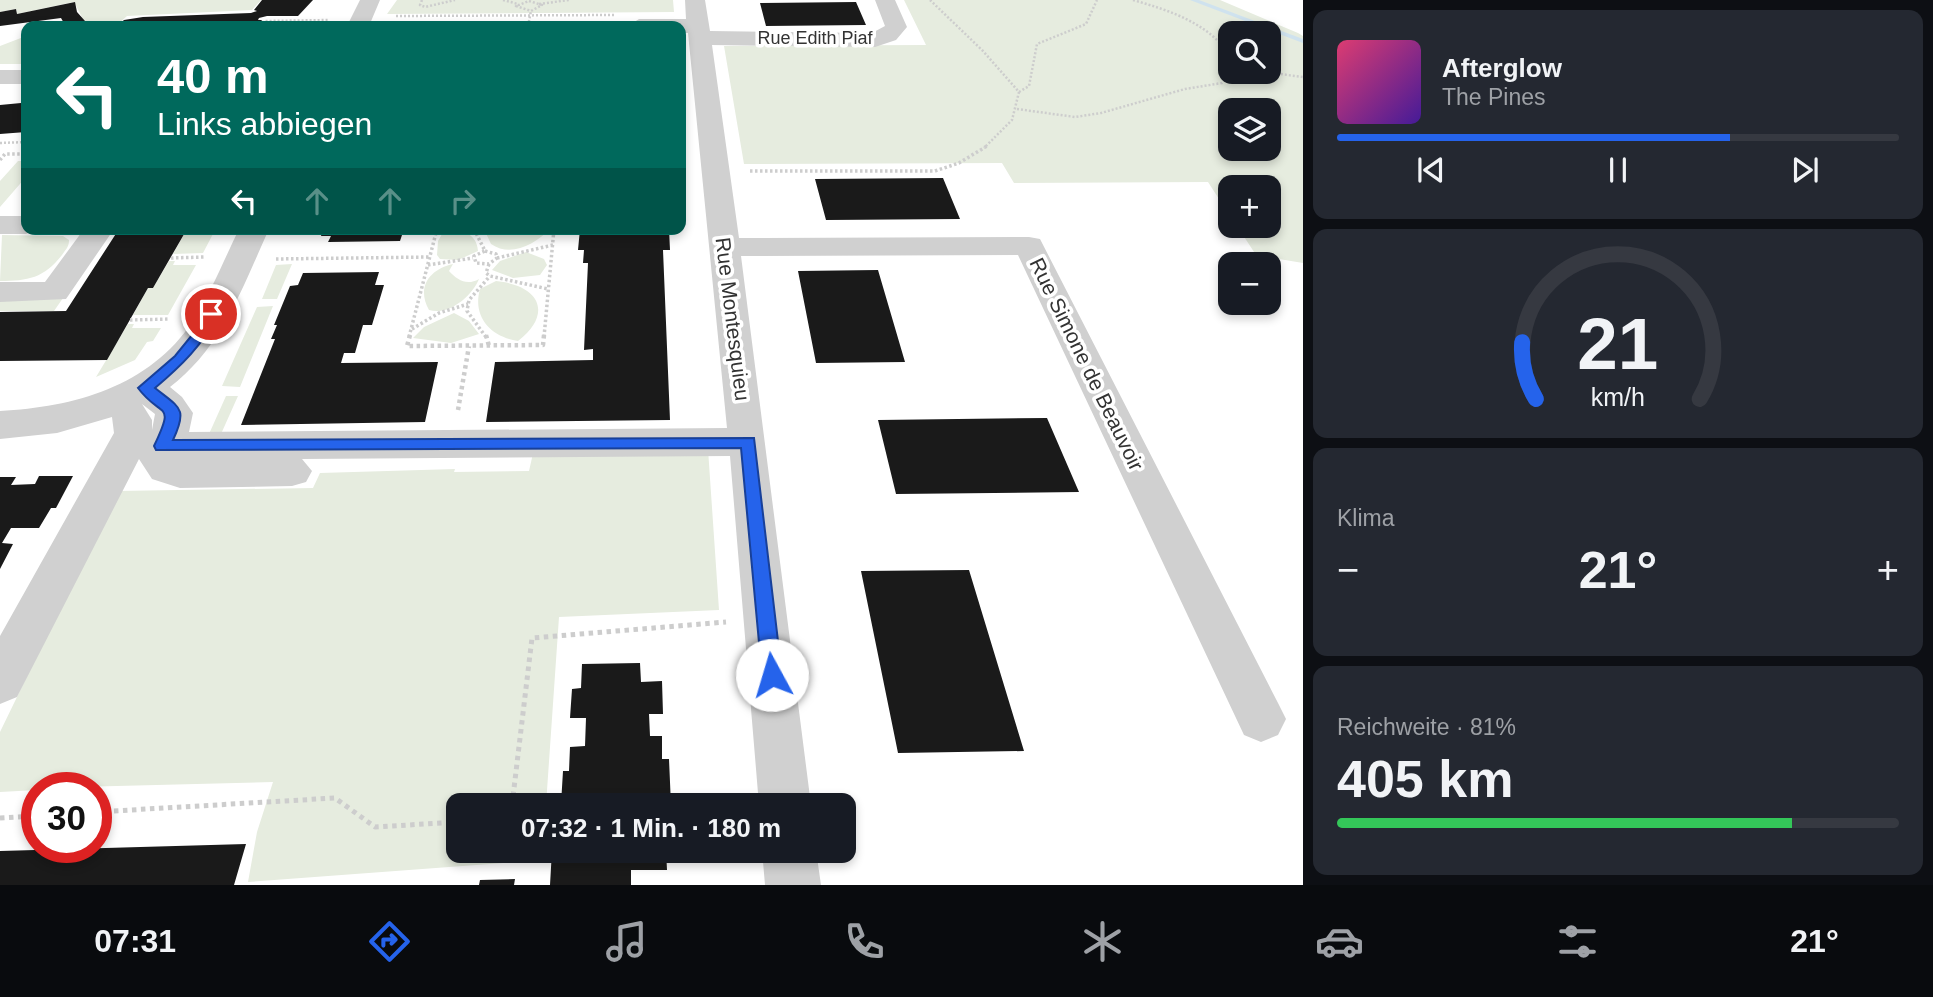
<!DOCTYPE html>
<html lang="de">
<meta charset="utf-8">
<style>
:root{--surface:#171b24;--page:#242831;--text:#f1f3f6;--muted:#9ea1a6;--line:#363941;--accent:#2563eb}
body{margin:0;font-family:Helvetica,sans-serif;background:var(--page);color:var(--text);height:100vh;display:flex;flex-direction:column;font-size:26px;white-space:nowrap}
*{box-sizing:border-box;margin:0}
p{font-size:23px;color:var(--muted)}
.icon{flex:none;width:38px;height:38px;fill:none;stroke:currentColor;stroke-width:2;stroke-linecap:round;stroke-linejoin:round}
.map{position:relative;flex:1;overflow:hidden}
.side{display:flex;flex-direction:column;gap:10px;padding:10px;background:#0d0f14;width:630px}
.side>*{flex:none}
.top-card{position:absolute;left:21px;top:21px;width:665px;height:214px;border-radius:14px;box-shadow:0 4px 10px #0003;background:#00695c;color:#fff;overflow:hidden}
.tools{position:absolute;left:1218px;top:21px;display:grid;gap:14px}
.tools a{display:grid;place-items:center;width:63px;height:63px;border-radius:14px;background:var(--surface);box-shadow:0 4px 10px #0003;font-size:35px}
.speed{position:absolute;left:21px;top:772px;display:flex;gap:14px;font-size:35px;font-weight:700;text-align:center}
.speed>*{display:grid;place-content:center;width:91px;height:91px;border-radius:50%;background:var(--surface);box-shadow:0 4px 10px #0003;line-height:1}
.speed .limit{border:10px solid #d22;background:#fff;color:#111}
.pin{position:absolute;display:grid;place-items:center;width:60px;height:60px;color:#fff;margin:-30px;border:4px solid #fff;border-radius:50%;box-shadow:0 2px 7px #0007}
.me{position:absolute;width:77px;margin:-38px;rotate:354deg;stroke-linejoin:round;filter:drop-shadow(0 0 5px #0008)}
.turn{display:flex;align-items:center;gap:24px;height:147px;padding:0 21px;font-size:32px}
.turn .icon{width:91px;height:91px;stroke-width:2.5}
.turn b{display:block;font-size:49px;line-height:60px}
.lanes{display:flex;align-items:center;height:66px;padding:0 21px;background:#0003;justify-content:center;gap:35px;direction:ltr}
.lanes .off{opacity:.35}
.big{font-size:52px;font-weight:800;line-height:1.1}
.side .card{flex:1;display:flex;flex-direction:column;justify-content:center;gap:10px;min-width:0;padding:0 24px;border-radius:14px;background:var(--page)}
.side .dial{align-items:center;gap:0}
.dial svg{height:182px;overflow:visible;fill:none;stroke:var(--line);stroke-width:7;stroke-linecap:round;text-anchor:middle}
.dial text{fill:var(--text);stroke:none}
.song{display:flex;align-items:center;gap:21px}
.cover{width:84px;height:84px;border-radius:10px;background:linear-gradient(135deg,hsl(340 70% 55%),hsl(260 70% 35%))}
.played{height:7px;border-radius:4px;background:linear-gradient(90deg,var(--accent) 70%,var(--line) 70%)}
.keys{display:flex;justify-content:space-around;direction:ltr}
.heat{display:flex;justify-content:space-between;align-items:center;font-size:38px;direction:ltr}
.charge{height:10px;border-radius:5px;background:linear-gradient(90deg,#34c759 81%,var(--line) 0)}
.trip{position:absolute;left:446px;top:793px;width:410px;height:70px;border-radius:14px;background:var(--surface);box-shadow:0 4px 10px #0003;font-weight:800;line-height:70px;text-align:center}
.tabs{display:flex;height:112px;justify-content:space-around;align-items:center;background:#090b0e;color:var(--muted)}
.tabs .icon{width:49px;height:49px}
.tabs .selected{color:var(--accent)}
.tabs b{font-size:32px;color:var(--text)}
main{display:flex;flex:1;min-height:0}
.map>svg:first-child{display:block}
</style>
<main>
<div class="map">
<svg width="1303" height="885" viewBox="0 0 1303 885">
<rect width="100%" height="100%" fill="#fff"/>
<path fill="#e6ecdf" fill-rule="evenodd" d="M0,0H261L252,10L127,16L116,26H81L86,25L74,2L17,14L16,9L0,12Z
M397,0H673L674,12L387,14Z
M904,0H1220L1298,33L1303,36V263L1256,255L1237,226H1269V187H1230V216L1208,182L1014,183L1002,163L744,164L724,46L926,45ZM1230,33H1269V72H1230ZM1230,110H1269V149H1230Z
M26,36V64H0V46Z
M18,161H26V177L0,207V181Z
M187,229H219L214,232L203,253L173,254Z
M445,229C461,229 477,233 478,251L458,260L440,259L437,255L438,241Z
M484,229H550C535,244 511,258 491,244Z
M2,235L63,236L69,240C69,247 66,249 62,255C44,278 28,281 0,281Z
M526,252L544,259L547,265L540,275L513,278L492,270L500,261Z
M169,261H175L173,265H196L168,315H133L148,288H153Z
M292,264L277,299H262L276,265Z
M453,264L449,271C457,280 467,286 479,279C472,296 449,316 429,310C416,287 430,269 453,264Z
M496,281C539,285 554,313 518,341C491,337 472,317 480,289Z
M63,298L54,311H0V299Z
M273,306L240,387L222,386L257,307Z
M454,313L469,321L479,334L451,343L413,338L424,327Z
M128,324H134L132,328H161L153,341L147,342L135,360L96,377Z
M226,396H238L221,434H209Z
M534,449H708L719,610L559,617L546,805H458V850L542,851V860L248,882L257,832L273,782L37,788V790L0,792V732L117,491L313,488L320,473L455,469L454,472L529,471Z"/>
<g fill="none" stroke-linecap="round" stroke-linejoin="round">
<path fill="#cfe2ee" fill-rule="evenodd" d="M1190,0H1199L1303,39V43Z"/>
</g>
<path fill="#1a1a1a" d="M262,0H313L298,16H267L259,18L258,20H262L258,26H117L124,20L143,17L251,13L257,11L254,10Z
M75,2L77,12L85,21L65,25L61,18L0,26V12L16,9L17,14Z
M856,2L866,25L766,26L760,3Z
M21,103H26V132L0,134V105Z
M943,178L960,219L826,220L815,179Z
M119,229H187L153,288H148L107,360L0,361V312L66,311Z
M323,229H414L413,235H402L400,241L328,242L331,236H321Z
M580,229H669L670,250H663L670,420L486,422L495,362L593,360V349L584,350L588,263H583L584,250H578Z
M878,270L905,362L816,363L798,271Z
M379,272L375,285H384L372,325H363L355,353H344L341,363L438,362L425,422L241,425L275,339H271L277,325H274L290,286L298,285L303,273Z
M1047,418L1079,492L896,494L878,420Z
M39,476H73L56,508H51L39,528H11L2,543L13,544L0,569V477H16L11,485L35,484Z
M969,570L1024,751L898,753L861,571Z
M640,663L641,682L662,681L663,714H649L650,736H662V759H669L671,805L561,804L563,771H569L570,747L585,746L586,718H570L572,689L581,688L582,664Z
M246,844L234,885H0V851Z
M552,850H666L667,870H631V885H550Z
M515,879L514,885H479L480,880Z"/>
<g fill="none" stroke-linecap="round" stroke-linejoin="round">
<path stroke="#cdcdcd" stroke-width="2.5" stroke-dasharray="2 2" stroke-linecap="butt" d="M422,0L420,5L425,7L455,0
M503,0L518,4
M930,0L983,51L1019,92L1012,120L984,148
M1133,0C1171,11 1205,22 1230,54
M529,1L542,5L531,11L516,6Z
M539,4L569,0
M396,16L615,15
M260,26L264,21L329,20
M528,26L531,11
M1265,72L1303,77
M1019,92L1029,86L1037,44L1086,24L1097,0
M1017,109L1075,117L1101,113L1185,89L1222,83L1232,72
M0,143L26,142"/>
<path stroke="#cdcdcd" stroke-width="3.5" stroke-dasharray="2.5 2.5" stroke-linecap="butt" d="M0,160L5,154H26
M750,171H935L959,163L987,146
M474,229L485,251
M485,251L496,254L497,258L489,264L476,263L474,256Z
M171,258L204,257
M497,258L553,245
M276,259L429,257
M489,264L486,273L490,276L548,289
M428,265L473,258
M130,320L170,319
M412,329L439,313L468,304
M409,337L437,229
M486,337L467,311L469,300L490,276
M544,337L554,229"/>
<path stroke="#cdcdcd" stroke-width="4.5" stroke-dasharray="3.5 3.5" stroke-linecap="butt" d="M410,335L407,346L543,345L544,335
M486,335L489,346
M458,410L469,346"/>
<path stroke="#cdcdcd" stroke-width="5" stroke-dasharray="4.5 4.5" stroke-linecap="butt" d="M512,805L532,638L726,622
M96,812L335,798L375,827L458,822
M0,818L37,816"/>
<path fill="#d0d0d0" fill-rule="evenodd" d="M360,0H380L369,26H347Z
M685,0H705L710,31L872,33L885,26L875,0H895L907,27L896,40L875,47L712,45L739,238L1029,237L1040,239L1278,703L1286,719L1278,735L1261,742L1244,735L1018,255L741,256L811,805H759L730,456L302,459L312,471L306,482L292,486L180,488L152,479L139,459L17,697L0,704V636L114,433L112,417L57,433L0,439V411C74,407 149,387 193,321C211,292 224,260 239,229H269C243,286 222,348 170,387L182,397L193,413L189,432L727,428L688,33H681V26H628L639,19H686ZM142,404L155,414L152,430V420Z
M0,70H26V84H0Z
M0,216H26V229H38L26,234H0Z
M84,229H114L66,299L0,302V282H45Z
M762,850H816L821,885H765Z"/>
</g>
<path fill="#2563eb" stroke="#184099" stroke-width="2" d="M211,310L218,314C203,345 181,366 155,388C180,408 188,408 173,440L754,438L782,675L779,681L772,684L765,681L762,675L741,448L156,450L154,446C176,400 161,419 138,388L175,356L197,329L206,311Z"/>
<g text-anchor="middle" dominant-baseline="central" stroke-width="7" stroke-linejoin="round" paint-order="stroke">
<g font-size="18" fill="#333" stroke="#fff">
<text x="815" y="38">Rue Edith Piaf</text>
</g>
<g font-size="21" fill="#333" stroke="#fff">
<text transform="translate(733 319) rotate(83)">Rue Montesquieu</text>
<text transform="translate(1087 364) rotate(64)">Rue Simone de Beauvoir</text>
</g>
</g>
</svg>
<div class="tools">
<a><svg class="icon" aria-label="search" viewBox="0 0 24 24"><circle cx="10" cy="10" r="6"/><path d="M15 15l6 6"/></svg></a>
<a><svg class="icon" aria-label="layers" viewBox="0 0 24 24"><path d="M12 4l9 5-9 5-9-5zM3 14l9 5 9-5"/></svg></a>
<a>+</a>
<a>−</a>
</div>
<div class="speed"><div class="limit">30</div></div>
<div class="pin" style="left:211px;top:314px;background:#d93025"><svg class="icon" aria-label="arrive" viewBox="0 0 24 24"><path d="M6 21V4h12l-3 4 3 4H6"/></svg></div>
<svg class="me" style="left:772px;top:675px" viewBox="-20 -20 40 40"><circle r="19" fill="#fff"/><path d="M0-13L10 11 0 6-10 11z" fill="#2563eb"/></svg>
<div class="trip">07:32 · 1 Min. · 180 m</div>
<div class="top-card">
<div class="turn"><svg class="icon" aria-label="left" viewBox="0 0 24 24"><path d="M17 20v-9H6M10 6l-5 5 5 5"/></svg><div><b>40 m</b>Links abbiegen</div></div>
<div class="lanes"><svg class="icon" aria-label="left" viewBox="0 0 24 24"><path d="M17 20v-9H6M10 6l-5 5 5 5"/></svg><svg class="icon off" aria-label="ahead" viewBox="0 0 24 24"><path d="M12 20V5M6 11l6-6 6 6"/></svg><svg class="icon off" aria-label="ahead" viewBox="0 0 24 24"><path d="M12 20V5M6 11l6-6 6 6"/></svg><svg class="icon off" aria-label="right" viewBox="0 0 24 24"><path d="M7 20v-9h11M14 6l5 5-5 5"/></svg></div>
</div>
</div>
<section class="side">
<div class="card">
<div class="song"><i class="cover"></i><div><b>Afterglow</b><p>The Pines</p></div></div>
<div class="played"></div>
<div class="keys"><svg class="icon" aria-label="previous" viewBox="0 0 24 24"><path d="M18 5L8 12l10 7zM5 5v14"/></svg><svg class="icon" aria-label="pause" viewBox="0 0 24 24"><path d="M8 5v14M16 5v14"/></svg><svg class="icon" aria-label="next" viewBox="0 0 24 24"><path d="M6 5l10 7-10 7zM19 5v14"/></svg></div>
</div>
<div class="card dial"><svg viewBox="0 0 100 80">
<path d="M14 69A42 42 0 1 1 86 69"/>
<path d="M14 69A42 42 0 0 1 8 44" stroke="#2563eb"/>
<text x="50" y="56" font-size="32" font-weight="700">21</text>
<text x="50" y="72" font-size="11">km/h</text>
</svg></div>
<div class="card"><p>Klima</p>
<div class="heat"><a>−</a><b class="big">21°</b><a>+</a></div>
</div>
<div class="card"><p>Reichweite · 81%</p><b class="big">405 km</b><div class="charge"></div></div>
</section>
</main>
<nav class="tabs">
<b>07:31</b>
<svg class="icon selected" aria-label="directions" viewBox="0 0 24 24"><path d="M12 3l9 9-9 9-9-9zM9 14v-3h6M13 9l2 2-2 2"/></svg>
<svg class="icon" aria-label="music" viewBox="0 0 24 24"><path d="M9 18V5l10-2v13"/><circle cx="6" cy="18" r="3"/><circle cx="16" cy="16" r="3"/></svg>
<svg class="icon" aria-label="phone" viewBox="0 0 24 24"><path d="M5 4h4l2 5-3 2q2 4 5 5l2-3 5 2v4C11 20 4 13 5 4z"/></svg>
<svg class="icon" aria-label="climate" viewBox="0 0 24 24"><path d="M12 3v18M4 7l16 10M4 17L20 7"/></svg>
<svg class="icon" aria-label="car" viewBox="0 0 24 24"><path d="M5 17H2v-5l4-1 3-4h7l3 4 3 1v5h-3M9 17h6M6 11h13"/><circle cx="7" cy="17" r="2"/><circle cx="17" cy="17" r="2"/></svg>
<svg class="icon" aria-label="filters" viewBox="0 0 24 24"><path d="M4 7h16M4 17h16"/><circle cx="9" cy="7" r="2"/><circle cx="15" cy="17" r="2"/></svg>
<b>21°</b>
</nav>
